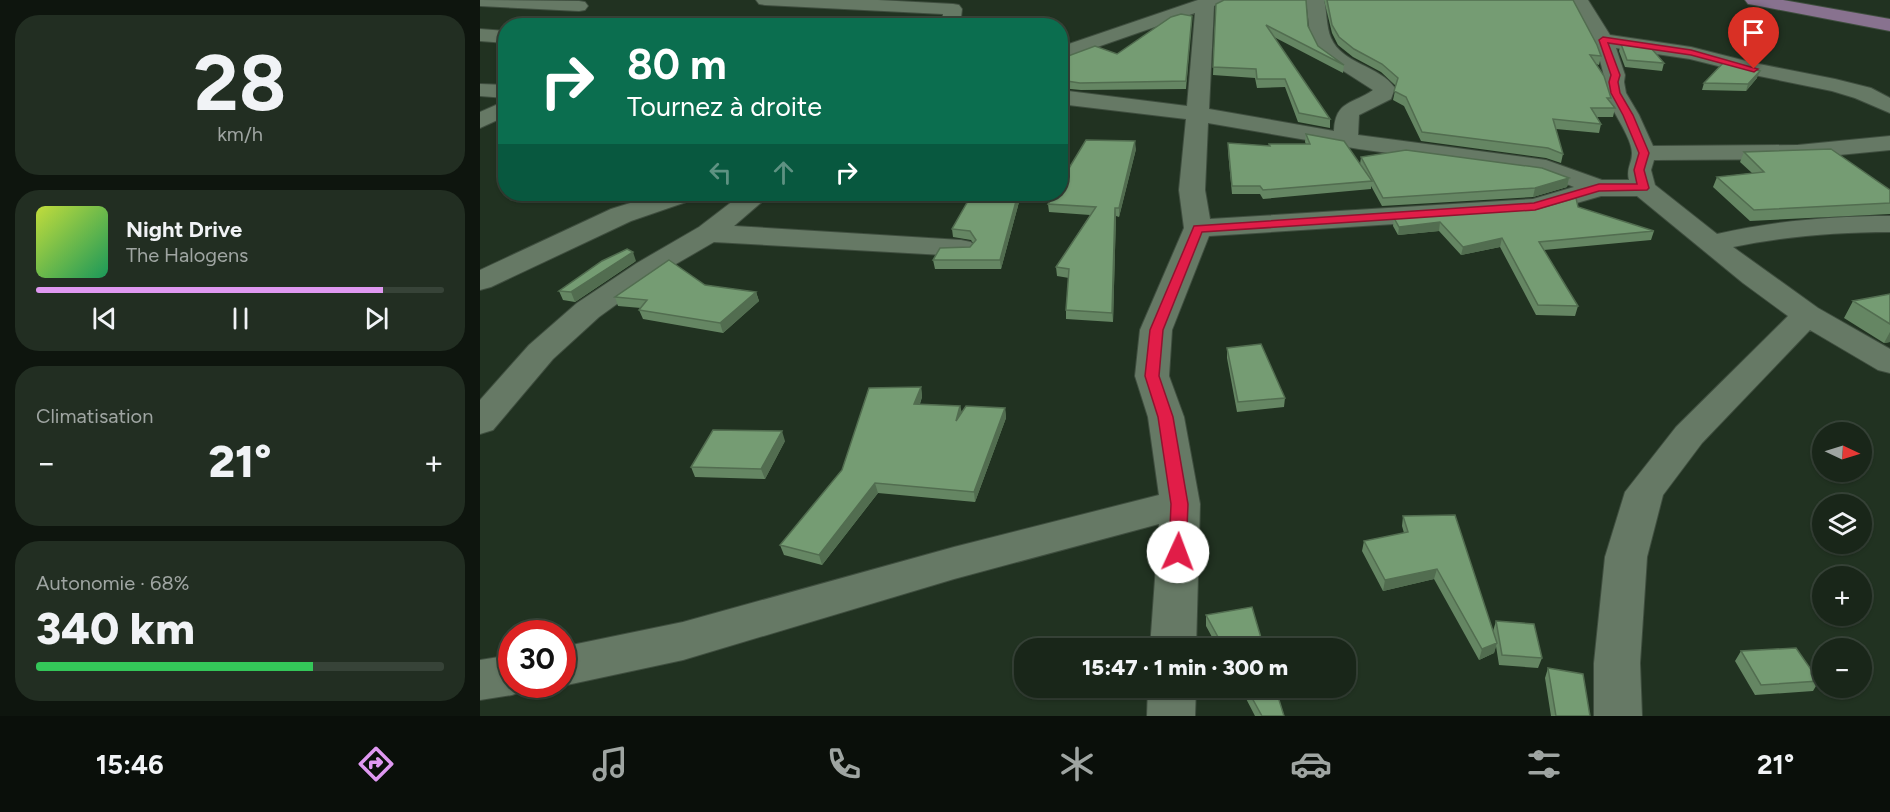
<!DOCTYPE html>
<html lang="fr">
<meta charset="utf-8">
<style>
:root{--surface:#192619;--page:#222e22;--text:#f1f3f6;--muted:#9fa5a2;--line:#374338;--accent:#df98f1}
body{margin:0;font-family:Figtree,sans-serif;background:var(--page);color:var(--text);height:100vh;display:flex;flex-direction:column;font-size:22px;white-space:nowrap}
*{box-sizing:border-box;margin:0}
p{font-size:20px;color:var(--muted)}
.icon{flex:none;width:33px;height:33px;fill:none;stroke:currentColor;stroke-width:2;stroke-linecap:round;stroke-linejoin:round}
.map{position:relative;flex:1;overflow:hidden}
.sheet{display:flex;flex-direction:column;gap:15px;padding:15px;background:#0e150e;width:480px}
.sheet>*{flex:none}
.hud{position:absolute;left:18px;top:18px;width:570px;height:183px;border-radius:24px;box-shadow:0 2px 4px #0004,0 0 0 2px var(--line);background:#0b6e4f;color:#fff;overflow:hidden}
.needle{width:39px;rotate:94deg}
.controls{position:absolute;left:1332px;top:422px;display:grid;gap:12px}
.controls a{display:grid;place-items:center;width:60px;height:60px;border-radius:50%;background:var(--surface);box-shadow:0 2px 4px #0004,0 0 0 2px var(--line);font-size:30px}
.speed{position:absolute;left:18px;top:620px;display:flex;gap:12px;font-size:30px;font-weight:700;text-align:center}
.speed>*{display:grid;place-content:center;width:78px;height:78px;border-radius:50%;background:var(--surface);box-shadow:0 2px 4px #0004,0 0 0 2px var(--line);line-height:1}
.speed .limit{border:9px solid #d22;background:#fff;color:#111}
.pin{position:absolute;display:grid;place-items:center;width:51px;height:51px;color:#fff;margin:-62px -26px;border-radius:50% 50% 50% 0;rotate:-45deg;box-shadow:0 0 6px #0007}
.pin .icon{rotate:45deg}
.me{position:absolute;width:66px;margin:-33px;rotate:2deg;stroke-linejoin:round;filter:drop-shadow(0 0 4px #0008)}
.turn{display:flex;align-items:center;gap:21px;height:126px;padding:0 30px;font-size:27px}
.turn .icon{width:78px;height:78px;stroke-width:2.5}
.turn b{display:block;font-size:42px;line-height:51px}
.lanes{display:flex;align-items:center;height:57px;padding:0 30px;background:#0003;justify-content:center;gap:30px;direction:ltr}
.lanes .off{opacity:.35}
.big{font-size:45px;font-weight:800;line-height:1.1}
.sheet .card{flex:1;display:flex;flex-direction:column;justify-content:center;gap:9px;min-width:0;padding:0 21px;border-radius:24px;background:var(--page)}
.sheet .dial{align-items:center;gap:0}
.dial b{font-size:78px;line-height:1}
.song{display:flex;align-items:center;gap:18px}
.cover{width:72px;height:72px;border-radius:9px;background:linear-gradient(135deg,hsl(70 70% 55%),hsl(150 70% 35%))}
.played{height:6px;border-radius:3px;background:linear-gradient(90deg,var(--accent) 85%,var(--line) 85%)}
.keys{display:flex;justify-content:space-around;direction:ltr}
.heat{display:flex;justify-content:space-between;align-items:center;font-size:33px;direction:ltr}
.charge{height:9px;border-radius:4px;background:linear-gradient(90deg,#34c759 68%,var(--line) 0)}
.trip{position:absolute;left:534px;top:638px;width:342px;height:60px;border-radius:24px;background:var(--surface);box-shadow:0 2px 4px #0004,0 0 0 2px var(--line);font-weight:800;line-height:60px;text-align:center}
.tabs{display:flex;height:96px;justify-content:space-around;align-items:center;background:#0a0f0a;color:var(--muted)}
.tabs .icon{width:42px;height:42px}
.tabs .on{color:var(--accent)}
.tabs b{font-size:27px;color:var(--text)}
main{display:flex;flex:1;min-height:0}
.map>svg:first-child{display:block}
</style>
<main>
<section class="sheet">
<div class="card dial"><b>28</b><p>km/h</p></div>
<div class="card">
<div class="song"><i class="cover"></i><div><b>Night Drive</b><p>The Halogens</p></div></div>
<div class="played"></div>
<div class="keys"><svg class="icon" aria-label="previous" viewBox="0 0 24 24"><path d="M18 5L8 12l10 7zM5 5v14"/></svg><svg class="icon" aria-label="pause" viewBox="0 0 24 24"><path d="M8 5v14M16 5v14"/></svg><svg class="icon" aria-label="next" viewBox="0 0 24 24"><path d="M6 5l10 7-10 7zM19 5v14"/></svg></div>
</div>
<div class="card"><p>Climatisation</p>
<div class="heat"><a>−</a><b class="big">21°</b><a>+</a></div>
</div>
<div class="card"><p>Autonomie · 68%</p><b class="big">340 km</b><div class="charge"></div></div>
</section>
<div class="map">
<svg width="1410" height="716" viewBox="0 0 1410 716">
<rect width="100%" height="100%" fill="#213221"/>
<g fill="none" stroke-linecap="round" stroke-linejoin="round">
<g stroke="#3f4e3f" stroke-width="2">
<path id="minor" d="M0,0L99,1L105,2L108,6L105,10L99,11L0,6Z
M276,0H398L473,4L479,5L482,9L480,26H462L463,14L285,5L279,4Z
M718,0H744L734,6L729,109L854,131C855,100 874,104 893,90L854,65L839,52L830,34L826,0H844C847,12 846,26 851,38C862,64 899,65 915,88L911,99L879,115L878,135L1066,160L1122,180H1149C1146,168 1152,164 1152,153C1152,138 1131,109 1125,94C1122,86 1125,79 1123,72C1117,45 1104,23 1090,0H1108L1130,35L1211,47L1274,63L1355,79L1391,88L1410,98V113L1375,98L1352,91L1274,75L1210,59L1136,48L1145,75L1144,82L1146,93L1159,115L1173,146L1318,145L1410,136V150L1318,159L1174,160L1171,170L1175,185L1237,234C1297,221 1348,216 1410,216V232C1357,232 1306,236 1253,247L1338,308L1410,349V373L1398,370L1330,330L1222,443L1183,495L1167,557L1160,663L1162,716H1114V663L1125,557L1145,492L1196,427L1308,316L1263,283L1157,196H1121L1055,215L729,236L692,330L689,376L704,417L720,504L716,648H670L679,524L474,579L203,660L82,686L75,684H82V647L203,622L474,547L679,495L668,417L655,376L660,330L704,228L699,190L706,119L580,104V90L707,106L715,13L580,60V47ZM728,123L879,149L1061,174L1094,187L1053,199L730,219L725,190Z
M0,29L26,31V43L0,41Z
M0,84L26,85V98L0,96Z
M16,105L24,107V117L0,128V112Z
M179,194H216L212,200L151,221L11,287L0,290V270L131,209Z
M262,194H291L254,226L481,240L491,242L495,248L491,254L481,256L234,242L177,275L119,317L73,359L13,430L0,434V400L49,345L97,303L157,263L219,227Z
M32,655V684H51L48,689L32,695L0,700V660Z
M668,687H716L715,716H667Z"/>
</g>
<g stroke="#3f4e3f" stroke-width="2">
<path id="major" d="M1265,0H1303L1410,19V31L1274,5L1268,4Z"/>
</g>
<use href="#minor" fill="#667965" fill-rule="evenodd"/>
<use href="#major" fill="#88728f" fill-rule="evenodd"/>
</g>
<path fill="#658663" d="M844,0H1093L1121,56L1119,65L1116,64L1131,98L1130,102L1135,108L1133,117H1117L1121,124L1119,133L1076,129L1083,154L1081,163L1066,158L941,141L924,106L913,100L916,86L901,72L873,57L858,45L852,33Z
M736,4L828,26L838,46L864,65L863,73L794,37L850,119V128L818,122L805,87L777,88L775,78L733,75Z
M712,16L706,89L601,90L580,88V59L637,54Z
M1141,44L1184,63L1182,71L1145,67L1139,51Z
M1277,78L1266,91L1222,90L1224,83Z
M826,134L880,164L881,157L1089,178L1087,187L1053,197L902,206L891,186V189L783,199L780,194H752L748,151V143L789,146V144H826L825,142Z
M656,149L639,217L636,216L633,322L586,319V310L589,278L577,276L576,267L610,215L569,212L568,204Z
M1264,152L1410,190V214L1270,221L1233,187L1237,177L1272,173L1260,162Z
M538,194L539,202L521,269H455L453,260L490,247L493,243L491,240L473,237L472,229Z
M1098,207L1174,231L1171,240L1064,250L1098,306L1095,316L1056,315L1020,247L981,255L959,231L918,235L913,226L914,218Z
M156,261L95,302L83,300L79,291Z
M225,285L276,292L279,301L243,333L163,319L159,310L161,308L138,306L135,297Z
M1410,294V342L1404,343L1364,318L1373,301Z
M747,348L805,398L804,407L757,412L747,358Z
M441,387L442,397L440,404L480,406L482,413L525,408L526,418L495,502L398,493L342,565L304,555L300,545Z
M305,441L285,479L215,477L211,467Z
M923,516L1013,631L1016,621L1062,658L1058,668L1019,665L1016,646L1014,653L999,660L954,579L903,591L882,551L884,541L924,533L922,526Z
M726,615L784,648H738L726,626Z
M1261,651L1339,681L1333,691L1275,695L1255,661Z
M1068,668L1110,716H1071L1065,678Z
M760,687H795L804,716H775Z"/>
<path fill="#526d50" d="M1280,71L1277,78L1266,91L1268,84Z
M655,141L656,149L639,217V208Z
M1089,178L1087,187L1053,197L1055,188Z
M538,194L539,202L521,269L520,260Z
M635,208L636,216L633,322L632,313Z
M960,222L959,231L918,235L919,227Z
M1022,238L1020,247L981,255L983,247Z
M153,252L156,261L95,302L91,292Z
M276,292L279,301L243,333L240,323Z
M1410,332V342L1404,343Z
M441,387L442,397L436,414L434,404Z
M480,406L482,416L476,421Z
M525,408L526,418L495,502L494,492Z
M302,431L305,441L285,479L281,469Z
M395,483L398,493L342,565L339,555Z
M957,569L954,579L903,591L905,580Z
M1017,643L1014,653L999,660L1002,649Z"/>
<path fill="#759c73" stroke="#526d50" stroke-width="1.5" d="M744,0H826L828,26L838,46L864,65L786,25L850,119L819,113L805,79H777L776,69L733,67L736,4Z
M847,0H1093L1117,45L1121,56L1110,55L1124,76L1131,98H1127L1135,108H1111L1121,124L1073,119L1083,154L1068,148L942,132L926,97L914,91L918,78L902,64L874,49L859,37L852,25Z
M701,14L712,16L706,81L600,83L580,80V59L615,46L637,54L691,17Z
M1141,44L1171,48L1184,63L1147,60Z
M1244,62L1280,71L1268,84L1224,83Z
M826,134L864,141L892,181L783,190L780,186H752L748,143L790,146L789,144H830Z
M606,140L655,141L639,208H635L632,313L586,310L589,269L576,267L616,207L568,204L574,194H580V183Z
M1351,149L1410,190V203L1274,210L1237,177L1284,172L1264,152Z
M926,150L1062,168L1089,178L1055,188L903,198L881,157Z
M492,194H538L520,260H453L460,248L490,247L496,240L490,231L472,229Z
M1096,198L1098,207L1174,231L1059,242L1098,306L1058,305L1022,238L983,247L960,222L919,227L914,218L1057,209Z
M147,249L153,252L91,292L79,291L122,261Z
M189,260L225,285L276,292L240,323L159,310L167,300L135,297Z
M1410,294V324L1373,301Z
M781,344L805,398L758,402L747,348Z
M441,387L434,404L480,406L476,421L486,406L525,408L494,492L395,483L339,555L300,545L362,470L389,388Z
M233,430L302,431L281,469L211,467Z
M975,515L1017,643L1002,649L957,569L905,580L884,541L928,532L923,516Z
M772,607L784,648H744L726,615Z
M1016,621L1054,624L1062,658L1022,655Z
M1316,648L1339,681L1281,685L1261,651Z
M1068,668L1103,674L1110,716H1076Z
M766,687H795L804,716H782Z"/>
<path fill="#e11d48" stroke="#92132f" stroke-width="1.5" d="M1123,37L1211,50L1278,69L1274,72L1211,55L1128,43L1140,75L1138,82L1140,93L1153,115L1169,153L1164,170L1169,188L1167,190L1119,191L1055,210L722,232L683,330L679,376L693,417L708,504L706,552L704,557L698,559L691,557L689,552L691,504L678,417L665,376L670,330L714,226L1054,203L1119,184H1157L1154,170L1159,153L1143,115L1131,93L1129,82L1131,75L1119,40Z"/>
</svg>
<div class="controls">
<a><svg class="needle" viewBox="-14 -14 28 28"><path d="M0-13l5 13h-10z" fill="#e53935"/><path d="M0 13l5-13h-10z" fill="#9fa5a2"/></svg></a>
<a><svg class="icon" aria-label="layers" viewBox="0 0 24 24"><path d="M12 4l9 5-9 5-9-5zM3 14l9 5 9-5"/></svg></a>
<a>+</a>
<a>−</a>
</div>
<div class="speed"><div class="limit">30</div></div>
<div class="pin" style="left:1274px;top:69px;background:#d93025"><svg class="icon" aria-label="arrive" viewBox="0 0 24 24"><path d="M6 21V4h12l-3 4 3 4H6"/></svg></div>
<svg class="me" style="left:698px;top:552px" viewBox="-20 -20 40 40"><circle r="19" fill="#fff"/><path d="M0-13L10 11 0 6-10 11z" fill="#e11d48"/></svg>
<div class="trip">15:47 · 1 min · 300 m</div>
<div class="hud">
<div class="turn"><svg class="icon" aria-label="right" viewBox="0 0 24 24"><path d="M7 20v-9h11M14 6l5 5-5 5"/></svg><div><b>80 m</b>Tournez à droite</div></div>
<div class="lanes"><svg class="icon off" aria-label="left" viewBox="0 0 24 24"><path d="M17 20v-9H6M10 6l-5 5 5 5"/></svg><svg class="icon off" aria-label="ahead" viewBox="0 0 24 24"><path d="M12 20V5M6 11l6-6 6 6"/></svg><svg class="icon" aria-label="right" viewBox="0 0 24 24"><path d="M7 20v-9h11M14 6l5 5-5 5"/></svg></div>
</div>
</div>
</main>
<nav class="tabs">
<b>15:46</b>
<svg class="icon on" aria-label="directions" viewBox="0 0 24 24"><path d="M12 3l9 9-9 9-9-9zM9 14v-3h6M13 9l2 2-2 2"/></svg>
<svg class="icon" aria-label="music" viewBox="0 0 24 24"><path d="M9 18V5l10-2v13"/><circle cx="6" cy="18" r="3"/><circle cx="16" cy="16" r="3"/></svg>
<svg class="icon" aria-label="phone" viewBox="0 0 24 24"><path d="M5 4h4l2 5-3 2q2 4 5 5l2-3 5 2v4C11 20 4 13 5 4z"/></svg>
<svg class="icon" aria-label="climate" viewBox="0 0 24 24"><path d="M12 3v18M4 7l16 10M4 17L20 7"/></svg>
<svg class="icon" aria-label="car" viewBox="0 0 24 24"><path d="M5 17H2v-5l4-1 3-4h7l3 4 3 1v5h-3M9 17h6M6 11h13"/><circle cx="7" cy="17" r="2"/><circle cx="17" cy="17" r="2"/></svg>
<svg class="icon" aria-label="filters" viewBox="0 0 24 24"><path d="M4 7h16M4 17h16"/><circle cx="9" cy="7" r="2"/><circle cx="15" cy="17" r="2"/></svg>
<b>21°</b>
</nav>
